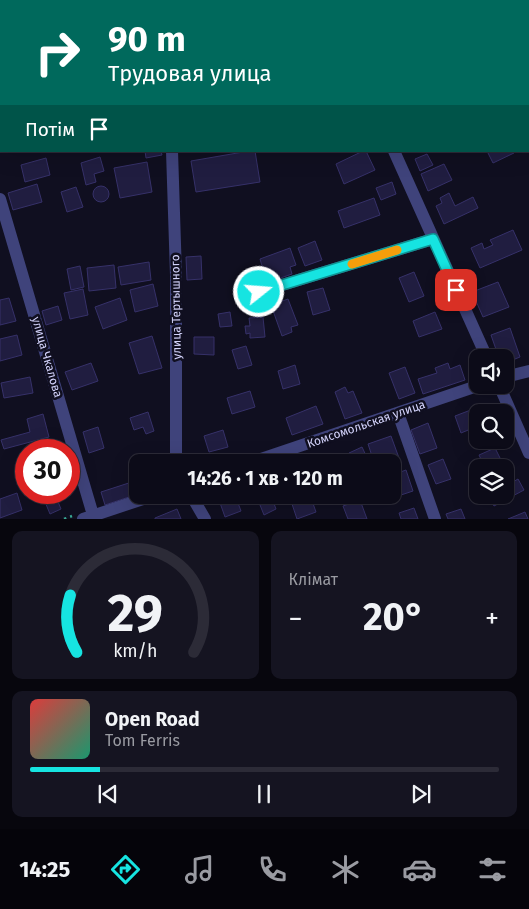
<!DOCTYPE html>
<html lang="uk">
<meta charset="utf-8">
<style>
:root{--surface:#0c0b18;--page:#151421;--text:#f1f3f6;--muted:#9a9ba2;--line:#2c2b37;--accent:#16e4e1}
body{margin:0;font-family:"Fira Sans",sans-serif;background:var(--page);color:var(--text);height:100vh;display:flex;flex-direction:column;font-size:19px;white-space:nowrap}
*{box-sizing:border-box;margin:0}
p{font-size:16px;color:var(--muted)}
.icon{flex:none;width:28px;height:28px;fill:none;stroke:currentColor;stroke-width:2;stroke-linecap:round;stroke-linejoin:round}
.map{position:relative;height:519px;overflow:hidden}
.drawer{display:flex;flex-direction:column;gap:12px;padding:12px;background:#07060d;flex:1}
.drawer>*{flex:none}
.hud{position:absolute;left:0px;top:0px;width:530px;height:152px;box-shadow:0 5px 20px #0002,0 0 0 1px var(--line);background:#00695c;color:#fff;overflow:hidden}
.buttons{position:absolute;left:469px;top:349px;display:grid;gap:10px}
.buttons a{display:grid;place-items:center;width:45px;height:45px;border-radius:10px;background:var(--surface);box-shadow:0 5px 20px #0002,0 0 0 1px var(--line);font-size:25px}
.speed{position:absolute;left:15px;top:439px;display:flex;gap:10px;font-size:25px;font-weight:700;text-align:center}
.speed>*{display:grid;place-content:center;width:65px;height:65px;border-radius:50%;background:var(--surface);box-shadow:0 5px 20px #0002,0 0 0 1px var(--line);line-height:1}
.speed .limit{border:8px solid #d22;background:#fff;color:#111}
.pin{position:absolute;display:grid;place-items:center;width:42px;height:42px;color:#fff;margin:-21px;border-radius:10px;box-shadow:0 2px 8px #0006}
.me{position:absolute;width:55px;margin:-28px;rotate:73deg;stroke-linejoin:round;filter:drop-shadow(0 0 4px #0008)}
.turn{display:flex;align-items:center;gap:18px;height:105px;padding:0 25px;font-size:22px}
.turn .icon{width:65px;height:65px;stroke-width:2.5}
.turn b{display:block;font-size:35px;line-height:42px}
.then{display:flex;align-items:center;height:48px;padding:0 25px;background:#0003;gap:10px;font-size:19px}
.big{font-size:38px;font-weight:700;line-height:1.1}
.drawer .widget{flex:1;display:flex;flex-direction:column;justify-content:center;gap:8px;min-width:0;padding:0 18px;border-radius:10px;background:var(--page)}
.drawer .dial{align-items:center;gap:0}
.dial svg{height:130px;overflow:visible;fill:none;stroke:var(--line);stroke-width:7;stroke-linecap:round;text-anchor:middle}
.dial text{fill:var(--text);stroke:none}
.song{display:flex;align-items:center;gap:15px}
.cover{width:60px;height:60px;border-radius:8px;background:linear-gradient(135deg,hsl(0 70% 55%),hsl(160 70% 35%))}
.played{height:5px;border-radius:2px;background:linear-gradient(90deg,var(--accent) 15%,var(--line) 15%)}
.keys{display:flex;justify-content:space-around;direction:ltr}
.heat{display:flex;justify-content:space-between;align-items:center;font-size:28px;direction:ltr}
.drawer .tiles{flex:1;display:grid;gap:12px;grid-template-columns:1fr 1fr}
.widget:last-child{grid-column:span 2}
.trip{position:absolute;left:129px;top:454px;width:272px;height:50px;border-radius:10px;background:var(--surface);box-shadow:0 5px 20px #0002,0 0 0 1px var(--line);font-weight:700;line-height:50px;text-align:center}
.dock{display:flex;height:80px;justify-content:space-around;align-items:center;background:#05040a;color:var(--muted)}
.dock .icon{width:35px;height:35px}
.dock .active{color:var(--accent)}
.dock b{font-size:22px;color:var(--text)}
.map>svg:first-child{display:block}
</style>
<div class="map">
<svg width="529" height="519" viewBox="0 0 529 519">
<rect width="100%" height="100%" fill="#100f20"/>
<path fill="#201d40" stroke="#363169" d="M145,151H161L162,155L146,158Z
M249,151H255L260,182L196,192L191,161Z
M363,151H366L375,170L344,184L336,164Z
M487,151H514V153L493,163Z
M427,154L433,165L420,171L415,159Z
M100,157L104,171L94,174L96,182L86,185L81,163Z
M46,158L50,175L25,182L21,165Z
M147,162L152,192L120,198L114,168Z
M444,164L452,180L428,191L421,174Z
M392,182L396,194L381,200L376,188Z
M37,184L42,202L13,210L8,193Z
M93 194a8 8 0 1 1 16 0a8 8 0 1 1-16 0Z
M76,187L83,207L67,212L61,192Z
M449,193L455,206L473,197L478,208L444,224L436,206L442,203L440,198Z
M374,198L380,215L344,228L338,211Z
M513,230L522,250L480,268L471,248L482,243L484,249L493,245L490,240Z
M315,241L322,260L305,266L298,248Z
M290,248L296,265L290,267L292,274L272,281L269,272L264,273L260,259Z
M201,256L202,279L187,280L186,257Z
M149,262L151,280L121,285L118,267Z
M114,265L116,288L89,291L87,268Z
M80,266L84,287L71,290L67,269Z
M414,272L424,296L409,302L399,278Z
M498,282L509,307L483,317L472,292Z
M153,284L158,306L135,312L130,290Z
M323,288L330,310L313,315L307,292Z
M83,289L88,315L70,319L64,293Z
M9,298L16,321L0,325V300Z
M120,298L127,320L103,329L95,307Z
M288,299L298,325L291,327L292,332L282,336L271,305Z
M58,306L62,320L46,325L42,311Z
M230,312L232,326L220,327L218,314Z
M435,312L442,329L419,337L413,321Z
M263,317L265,337L250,338V333L246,334L245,326H250L249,318Z
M510,328L520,357L505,363V358H499L491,335Z
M17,335L22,355L0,361V339Z
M152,336L162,368L139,374L129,343Z
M194,337H214V355L194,354Z
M246,346L252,365L238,369L232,350Z
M91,363L98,381L72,390L65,372Z
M448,363L450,369L460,365L465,380L423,394L418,379L437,373L435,368Z
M295,365L300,384L283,389L278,371Z
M405,367L415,393L399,399L389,373Z
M30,377L33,393L4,398L1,383Z
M345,387L348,393L353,391L362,413L345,419L335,392Z
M250,391L255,407L232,414L227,398Z
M316,406L323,424L292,435L286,418Z
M476,408L478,413V426L461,433L455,416Z
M148,412L154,431L146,434L143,427L134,430L130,418Z
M43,414L49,437L4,449L1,440L30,432L27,419Z
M428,423L437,448L420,454L411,430Z
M98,427L104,448L89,453L83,432Z
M223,430L228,447L209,452L204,436Z
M391,436L399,458L386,462H374L368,444Z
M57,442L60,450H39L38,448Z
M362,447L369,462H353L349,453Z
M495,448L502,462L491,468H485L479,455Z
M443,459L451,479L436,484L428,465Z
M406,470L413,491L398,496L392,479V475Z
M518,479L524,490L494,506L488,495H505V484L506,486Z
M138,480V494L105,505L101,492Z
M41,492H54L61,509L50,514Z
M17,493L22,510L0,518V499Z
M230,495H235L241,511L225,517L219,500Z
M256,495H275L277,499L273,501L276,509L264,515Z
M289,495H310L316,512L297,519Z
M315,495H336L317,501Z
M360,500L367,519H348L343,506Z
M414,508L418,519H401L399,513Z
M177,509L181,519H155V518Z
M461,509L465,519H448L446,514Z
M525,512L528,519H508Z"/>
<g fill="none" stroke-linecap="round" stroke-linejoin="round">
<path stroke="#39a895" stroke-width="2.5" stroke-dasharray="2.5 4" stroke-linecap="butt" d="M166,499L178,495
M64,519L72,516"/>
<path stroke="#3f437b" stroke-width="12" d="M166,0V1
M327,0V1
M172,151L176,275V462
M394,151L487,358
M0,199L93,515
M259,292L433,239
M505,377L529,371
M499,385L529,453
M398,413L435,519
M252,462L480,385
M191,495L205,519
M83,519L155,495"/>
</g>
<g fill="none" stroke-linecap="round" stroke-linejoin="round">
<g stroke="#0e9492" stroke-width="12">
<path id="route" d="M259,292L433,239L456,290"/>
</g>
<use href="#route" stroke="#16e4e1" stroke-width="9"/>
<path stroke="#f59e0b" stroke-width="9" d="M352,264L397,250"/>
</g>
<g text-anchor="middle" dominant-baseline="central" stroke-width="5" stroke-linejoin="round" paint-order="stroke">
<g font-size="12" fill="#d3d3fb" stroke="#100f20">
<text transform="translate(176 307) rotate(-91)">улица Тертышного</text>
<text transform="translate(47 357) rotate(74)">улица Чкалова</text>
<text transform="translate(366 424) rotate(-19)">Комсомольская улица</text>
</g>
</g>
</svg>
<div class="buttons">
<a><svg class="icon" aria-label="sound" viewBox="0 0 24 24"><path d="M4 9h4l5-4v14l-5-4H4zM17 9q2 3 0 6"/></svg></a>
<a><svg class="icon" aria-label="search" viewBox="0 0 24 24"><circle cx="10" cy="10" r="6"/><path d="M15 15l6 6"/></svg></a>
<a><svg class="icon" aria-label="layers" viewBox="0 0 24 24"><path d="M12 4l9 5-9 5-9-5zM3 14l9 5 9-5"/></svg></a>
</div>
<div class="speed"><div class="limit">30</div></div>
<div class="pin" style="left:456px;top:290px;background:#d93025"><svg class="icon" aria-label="arrive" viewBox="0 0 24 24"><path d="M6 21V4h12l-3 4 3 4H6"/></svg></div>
<svg class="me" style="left:259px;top:292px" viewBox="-20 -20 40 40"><circle r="17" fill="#16e4e1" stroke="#fff" stroke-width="3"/><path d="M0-11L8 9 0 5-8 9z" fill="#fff"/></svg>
<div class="trip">14:26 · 1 хв · 120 m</div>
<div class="hud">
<div class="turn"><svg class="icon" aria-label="right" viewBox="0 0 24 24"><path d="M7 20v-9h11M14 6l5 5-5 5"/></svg><div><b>90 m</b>Трудовая улица</div></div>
<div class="then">Потім<svg class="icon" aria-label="arrive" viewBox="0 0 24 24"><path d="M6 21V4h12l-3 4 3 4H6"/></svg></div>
</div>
</div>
<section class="drawer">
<div class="tiles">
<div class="widget dial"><svg viewBox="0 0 100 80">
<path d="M14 69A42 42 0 1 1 86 69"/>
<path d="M14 69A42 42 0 0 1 10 34" stroke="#16e4e1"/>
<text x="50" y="56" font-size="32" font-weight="700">29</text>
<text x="50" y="72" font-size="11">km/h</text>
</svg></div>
<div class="widget"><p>Клімат</p>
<div class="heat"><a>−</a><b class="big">20°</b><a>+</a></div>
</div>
<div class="widget">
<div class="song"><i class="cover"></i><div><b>Open Road</b><p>Tom Ferris</p></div></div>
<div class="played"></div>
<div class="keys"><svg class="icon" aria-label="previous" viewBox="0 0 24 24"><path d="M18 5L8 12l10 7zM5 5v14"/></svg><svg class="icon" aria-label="pause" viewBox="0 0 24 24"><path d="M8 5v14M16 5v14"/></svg><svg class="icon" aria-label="next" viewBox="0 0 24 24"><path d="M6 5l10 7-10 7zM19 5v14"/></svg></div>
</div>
</div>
</section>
<nav class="dock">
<b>14:25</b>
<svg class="icon active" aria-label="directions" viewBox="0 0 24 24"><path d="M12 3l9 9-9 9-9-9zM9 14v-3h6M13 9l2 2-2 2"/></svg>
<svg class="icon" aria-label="music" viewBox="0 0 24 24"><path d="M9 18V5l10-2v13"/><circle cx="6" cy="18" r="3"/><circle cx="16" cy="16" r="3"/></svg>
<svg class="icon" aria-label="phone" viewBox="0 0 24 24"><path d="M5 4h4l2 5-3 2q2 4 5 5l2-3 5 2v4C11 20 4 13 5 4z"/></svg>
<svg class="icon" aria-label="climate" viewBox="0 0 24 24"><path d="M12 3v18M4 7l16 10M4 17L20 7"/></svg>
<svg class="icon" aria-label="car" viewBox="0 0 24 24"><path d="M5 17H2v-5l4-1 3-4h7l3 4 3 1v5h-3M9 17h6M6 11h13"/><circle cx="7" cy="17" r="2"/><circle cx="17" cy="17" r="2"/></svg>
<svg class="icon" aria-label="filters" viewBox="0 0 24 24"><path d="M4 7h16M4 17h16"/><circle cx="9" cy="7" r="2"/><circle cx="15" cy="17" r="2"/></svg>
</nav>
